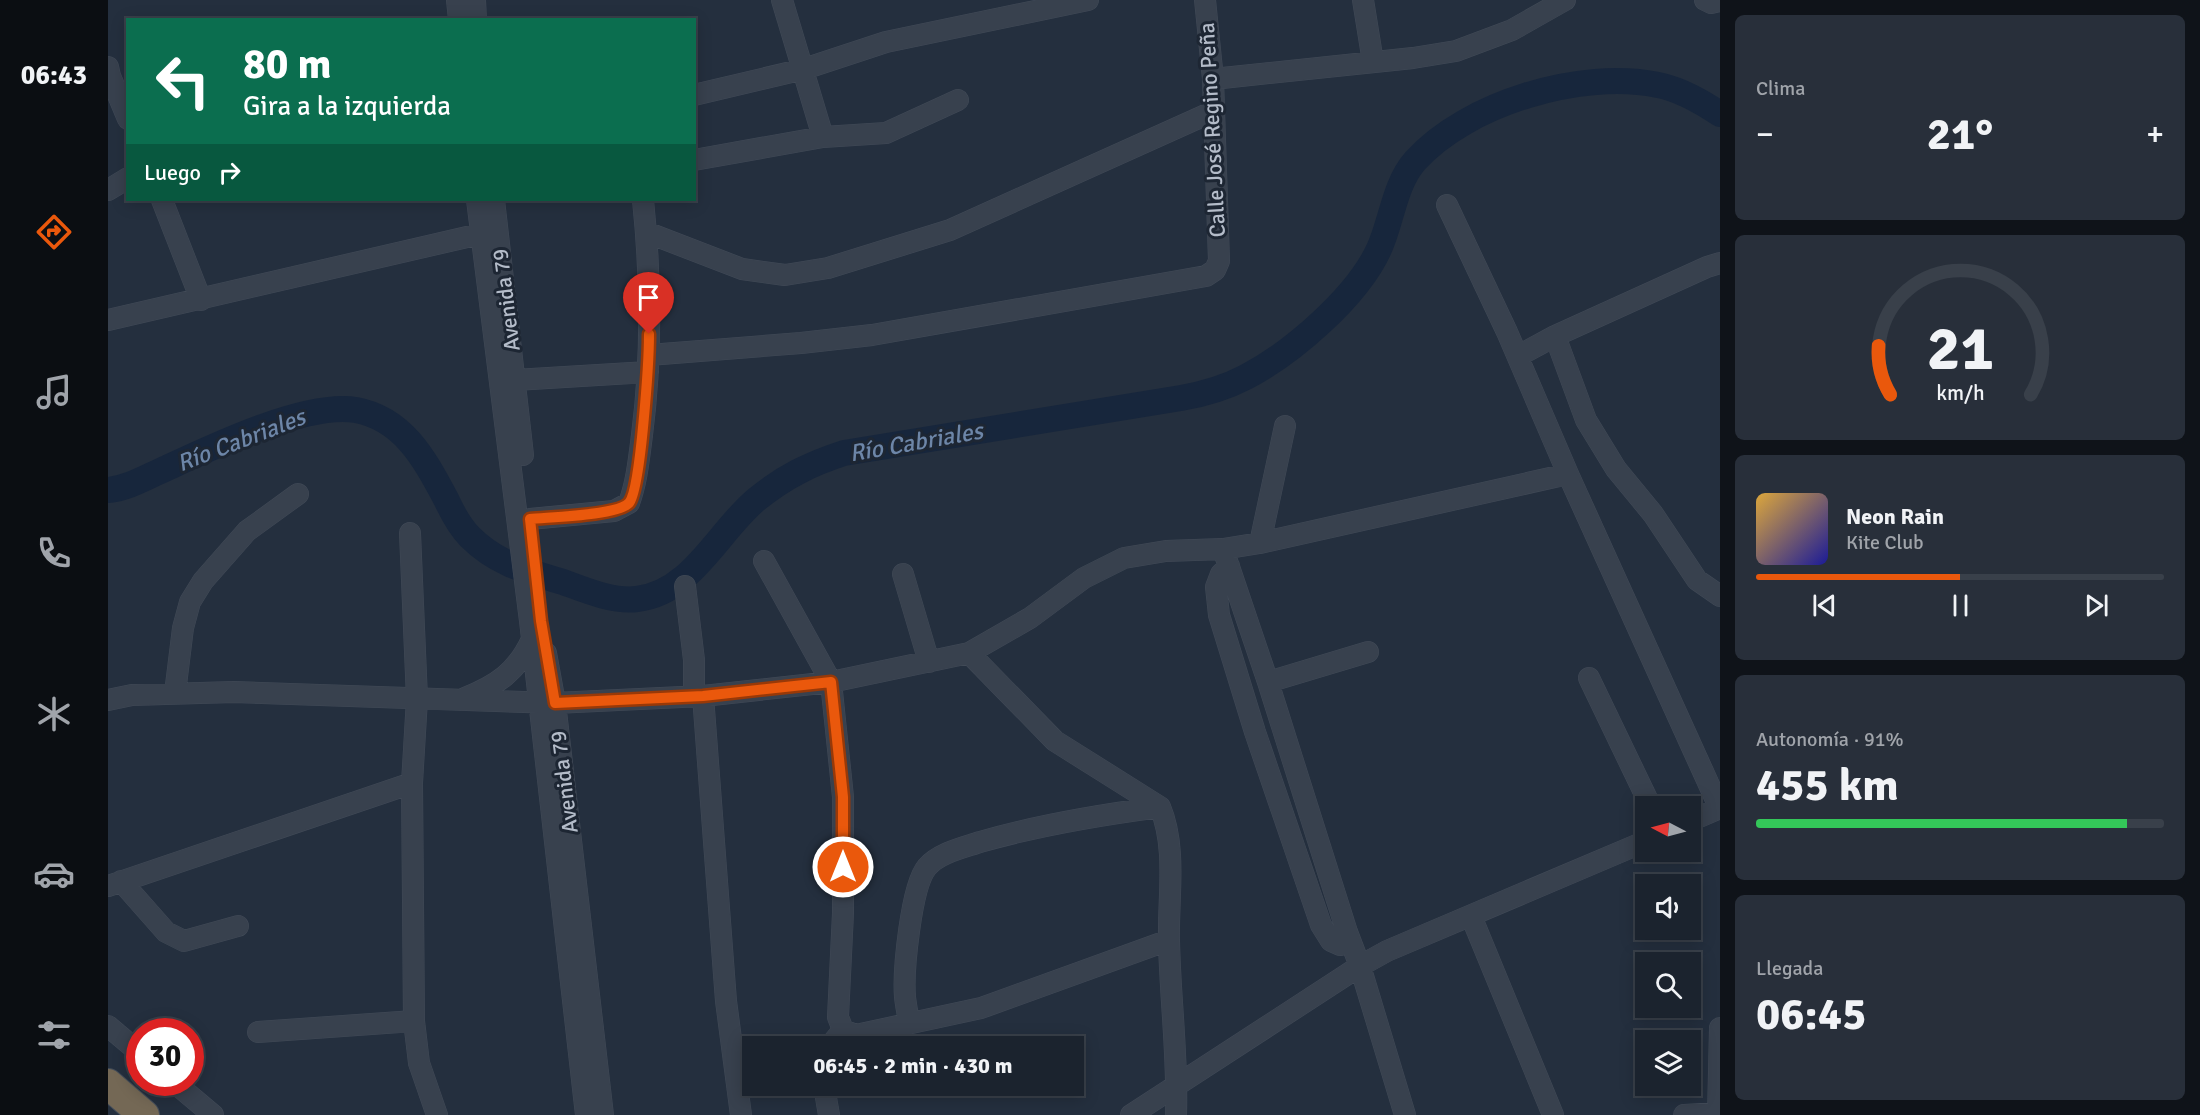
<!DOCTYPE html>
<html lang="es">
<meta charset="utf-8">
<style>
:root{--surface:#1b232e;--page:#282f3a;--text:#f1f3f6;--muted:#a0a4aa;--line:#39404a;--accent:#ea580c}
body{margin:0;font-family:Signika,sans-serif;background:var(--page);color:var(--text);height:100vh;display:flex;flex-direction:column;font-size:22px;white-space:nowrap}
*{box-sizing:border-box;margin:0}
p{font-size:20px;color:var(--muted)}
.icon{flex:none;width:33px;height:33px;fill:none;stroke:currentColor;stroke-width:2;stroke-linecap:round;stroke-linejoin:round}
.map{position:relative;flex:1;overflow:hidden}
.side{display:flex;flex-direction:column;gap:15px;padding:15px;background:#0f1319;width:480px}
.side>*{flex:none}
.banner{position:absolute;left:18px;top:18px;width:570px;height:183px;border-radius:0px;box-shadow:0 3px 15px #0003,0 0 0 2px var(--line);background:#0b6e4f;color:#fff;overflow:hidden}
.needle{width:39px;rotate:276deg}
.buttons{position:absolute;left:1527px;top:796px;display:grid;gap:12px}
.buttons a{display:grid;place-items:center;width:66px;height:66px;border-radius:0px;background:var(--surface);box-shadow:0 3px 15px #0003,0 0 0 2px var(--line);font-size:30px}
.speed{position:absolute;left:18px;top:1018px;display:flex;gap:12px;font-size:30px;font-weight:700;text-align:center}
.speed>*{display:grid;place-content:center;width:78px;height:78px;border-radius:50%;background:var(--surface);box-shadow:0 3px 15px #0003,0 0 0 2px var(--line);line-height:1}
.speed .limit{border:9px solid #d22;background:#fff;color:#111}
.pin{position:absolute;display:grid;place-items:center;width:51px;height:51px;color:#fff;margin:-62px -26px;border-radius:50% 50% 50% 0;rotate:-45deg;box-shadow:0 0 6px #0007}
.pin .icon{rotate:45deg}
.me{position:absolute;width:66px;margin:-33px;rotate:0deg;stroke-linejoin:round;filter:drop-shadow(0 0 4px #0008)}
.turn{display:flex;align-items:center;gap:21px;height:126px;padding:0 18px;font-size:27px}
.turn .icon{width:78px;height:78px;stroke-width:2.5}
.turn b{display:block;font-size:42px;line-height:51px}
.then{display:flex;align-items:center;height:57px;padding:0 18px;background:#0003;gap:12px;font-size:22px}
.big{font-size:45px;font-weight:700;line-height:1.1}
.side .card{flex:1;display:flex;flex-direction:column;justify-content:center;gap:9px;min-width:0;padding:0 21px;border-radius:9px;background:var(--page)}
.side .dial{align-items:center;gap:0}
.dial svg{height:156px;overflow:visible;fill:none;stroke:var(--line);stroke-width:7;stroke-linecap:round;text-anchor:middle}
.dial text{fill:var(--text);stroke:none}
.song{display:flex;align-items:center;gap:18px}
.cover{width:72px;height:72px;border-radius:9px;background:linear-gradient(135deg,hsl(40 70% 55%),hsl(240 70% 35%))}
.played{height:6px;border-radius:3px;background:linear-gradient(90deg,var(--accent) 50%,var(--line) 50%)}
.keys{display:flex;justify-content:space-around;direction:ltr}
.heat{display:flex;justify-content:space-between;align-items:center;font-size:33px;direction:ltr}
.charge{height:9px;border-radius:4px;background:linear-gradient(90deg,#34c759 91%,var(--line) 0)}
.trip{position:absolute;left:634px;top:1036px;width:342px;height:60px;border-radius:0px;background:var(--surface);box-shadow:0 3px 15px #0003,0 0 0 2px var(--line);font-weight:700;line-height:60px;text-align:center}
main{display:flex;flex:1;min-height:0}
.dock{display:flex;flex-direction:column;width:108px;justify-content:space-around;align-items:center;background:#0b0e12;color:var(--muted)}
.dock .icon{width:42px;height:42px}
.dock .on{color:var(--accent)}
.dock b{font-size:27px;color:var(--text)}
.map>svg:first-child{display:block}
</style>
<main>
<nav class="dock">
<b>06:43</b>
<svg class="icon on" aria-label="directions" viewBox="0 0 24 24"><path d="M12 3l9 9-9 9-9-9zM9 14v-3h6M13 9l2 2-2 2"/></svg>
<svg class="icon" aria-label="music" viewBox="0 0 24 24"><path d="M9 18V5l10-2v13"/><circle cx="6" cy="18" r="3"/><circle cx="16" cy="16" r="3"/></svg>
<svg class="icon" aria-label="phone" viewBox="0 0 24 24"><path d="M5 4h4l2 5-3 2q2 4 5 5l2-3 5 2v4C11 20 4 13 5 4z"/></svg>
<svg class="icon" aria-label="climate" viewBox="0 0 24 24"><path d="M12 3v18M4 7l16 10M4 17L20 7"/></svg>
<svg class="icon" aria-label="car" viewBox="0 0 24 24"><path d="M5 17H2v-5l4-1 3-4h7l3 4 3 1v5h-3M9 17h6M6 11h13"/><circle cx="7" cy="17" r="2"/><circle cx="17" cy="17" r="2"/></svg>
<svg class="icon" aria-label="filters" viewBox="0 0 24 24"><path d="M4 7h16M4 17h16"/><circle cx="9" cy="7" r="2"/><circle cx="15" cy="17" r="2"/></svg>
</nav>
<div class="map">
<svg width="1612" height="1115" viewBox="0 0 1612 1115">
<rect width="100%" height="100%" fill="#242f3e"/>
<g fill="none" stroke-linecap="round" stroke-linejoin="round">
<path stroke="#17263c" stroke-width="26" d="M0,490C21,488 40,476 59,468C106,446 198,402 248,410C296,419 317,460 338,499C344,512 352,527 362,537C389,564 419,571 455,582C477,590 505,602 529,599C584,593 610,531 649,499C676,477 702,464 736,453L1073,398C1096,394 1117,388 1138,377C1184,353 1249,297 1271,249C1284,221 1286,185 1307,161C1359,103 1474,69 1550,85C1572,89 1594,102 1612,114"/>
<g stroke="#414a57" stroke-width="22">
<path id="minor" d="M349,0L351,20
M367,0L368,20
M674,0L715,137
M1255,0L1265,62
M1597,0L1603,3L1612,1
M0,67L2,76L20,119
M1105,79L1305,58L1348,51L1404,30L1457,0
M586,95L696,69L778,42L980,0
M586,160L715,137L778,133L850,100
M0,190L20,178
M54,200L93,300
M369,200L422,621L478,1115
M386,200L415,455
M1339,205L1399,332L1460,474L1612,809
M538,232L634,269L677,275L720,268L842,230L1104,112
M0,320L372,234
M1447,336L1478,420L1508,469L1545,514L1589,580L1612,596
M541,355L693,343L764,335L1098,276L1107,270L1111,261L1105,79L1097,0
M1410,356L1447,336L1599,267L1612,263
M407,380L540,372
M422,519L506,511L521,503C529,481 531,458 534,435C544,357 543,278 535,200
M302,533L309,699L304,783L306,1021L311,1063L329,1115
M1152,543L1460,474
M1115,549L1160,682L1239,932L1252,966L1297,1115
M656,561L723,682L735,797V913L730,1017L735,1030
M1121,566L1113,574L1108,587L1111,615L1147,732L1213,925L1223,941L1232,945L1239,932
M795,574L821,662
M577,586L586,660V697
M438,653L447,703L495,1115
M861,653L922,618L976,578L1016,558L1058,551L1115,549L1152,543L1177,426
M1481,678L1543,807
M1160,682L1260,652
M67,693L75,628L82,602L95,581L139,531L190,494
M595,696L618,1001L633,1115
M357,698C389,685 409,672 424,639
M0,700L24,695L126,692L447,703L595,696L723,682L861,653L947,741L1052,807C1069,848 1060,896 1061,940C1062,998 1070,1056 1068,1115
M1582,821L1612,808
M13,881L58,932L76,941L130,926
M0,886L304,783
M1363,916L1445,1115
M801,1024C800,1015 798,1006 797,997C795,971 803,886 819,867C831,853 854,848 872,842C931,825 991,815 1052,807
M0,1026L32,1053
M150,1032L306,1021
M721,1047L735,1030L748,1035L873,1008L1061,940
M67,1083L105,1115
M716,1086L721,1115
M1023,1115L1252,966L1279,951L1538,841
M1576,1115L1610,1113
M1610,1115L1612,1028"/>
</g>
<g stroke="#434c59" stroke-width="32">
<path id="highway" d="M0,1084L36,1115"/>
</g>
<use href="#minor" stroke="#38414e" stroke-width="21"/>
<use href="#highway" stroke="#746855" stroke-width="30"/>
</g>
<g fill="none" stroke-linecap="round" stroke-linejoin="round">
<g stroke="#983908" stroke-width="15">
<path id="route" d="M541,334C541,358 533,489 521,503C509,516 441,517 422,519L433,621L447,703L595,696L723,682L735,797V867"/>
</g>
<use href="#route" stroke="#ea580c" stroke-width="10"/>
</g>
<g text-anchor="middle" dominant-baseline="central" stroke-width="6" stroke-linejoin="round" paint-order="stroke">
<g font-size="22" fill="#b4bcc9" stroke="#1d2633">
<text transform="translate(1104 130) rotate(-93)">Calle José Regino Peña</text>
<text transform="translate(398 300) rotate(-97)">Avenida 79</text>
<text transform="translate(456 782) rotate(-97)">Avenida 79</text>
</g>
<g font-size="24" font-style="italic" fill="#6d86a8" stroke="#1d2633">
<text transform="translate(133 440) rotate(-21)">Río Cabriales</text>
<text transform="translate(808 442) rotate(-10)">Río Cabriales</text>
</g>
</g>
</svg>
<div class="buttons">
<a><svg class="needle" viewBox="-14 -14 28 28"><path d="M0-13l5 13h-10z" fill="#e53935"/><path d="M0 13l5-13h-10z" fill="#a0a4aa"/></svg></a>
<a><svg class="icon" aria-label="sound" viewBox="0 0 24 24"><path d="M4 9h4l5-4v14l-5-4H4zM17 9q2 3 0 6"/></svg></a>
<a><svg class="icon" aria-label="search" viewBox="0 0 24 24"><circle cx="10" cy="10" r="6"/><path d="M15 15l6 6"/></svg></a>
<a><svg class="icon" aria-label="layers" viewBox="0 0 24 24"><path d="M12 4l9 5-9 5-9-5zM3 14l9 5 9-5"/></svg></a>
</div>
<div class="speed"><div class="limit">30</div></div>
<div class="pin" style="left:541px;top:334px;background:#d93025"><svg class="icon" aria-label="arrive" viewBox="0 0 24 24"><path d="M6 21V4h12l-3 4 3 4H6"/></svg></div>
<svg class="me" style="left:735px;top:867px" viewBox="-20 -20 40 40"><circle r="17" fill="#ea580c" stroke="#fff" stroke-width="3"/><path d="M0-11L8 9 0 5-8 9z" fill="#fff"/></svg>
<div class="trip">06:45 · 2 min · 430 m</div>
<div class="banner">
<div class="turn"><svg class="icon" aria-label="left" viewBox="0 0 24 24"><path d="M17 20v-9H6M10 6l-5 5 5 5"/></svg><div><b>80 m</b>Gira a la izquierda</div></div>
<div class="then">Luego<svg class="icon" aria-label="right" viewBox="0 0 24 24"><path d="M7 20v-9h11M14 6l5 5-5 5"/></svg></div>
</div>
</div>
<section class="side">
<div class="card"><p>Clima</p>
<div class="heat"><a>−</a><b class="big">21°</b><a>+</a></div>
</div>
<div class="card dial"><svg viewBox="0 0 100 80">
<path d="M14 69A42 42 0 1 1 86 69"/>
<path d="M14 69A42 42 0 0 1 8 44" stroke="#ea580c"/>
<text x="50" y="56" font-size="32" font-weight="700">21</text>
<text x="50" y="72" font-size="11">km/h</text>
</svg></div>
<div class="card">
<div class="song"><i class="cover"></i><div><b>Neon Rain</b><p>Kite Club</p></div></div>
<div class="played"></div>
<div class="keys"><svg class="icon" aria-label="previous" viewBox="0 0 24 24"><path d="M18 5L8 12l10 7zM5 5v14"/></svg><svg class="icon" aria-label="pause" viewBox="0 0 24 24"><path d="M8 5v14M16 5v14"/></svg><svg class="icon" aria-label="next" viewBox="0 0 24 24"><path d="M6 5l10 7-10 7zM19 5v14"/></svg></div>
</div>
<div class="card"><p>Autonomía · 91%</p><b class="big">455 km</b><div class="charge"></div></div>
<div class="card"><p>Llegada</p><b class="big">06:45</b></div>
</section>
</main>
